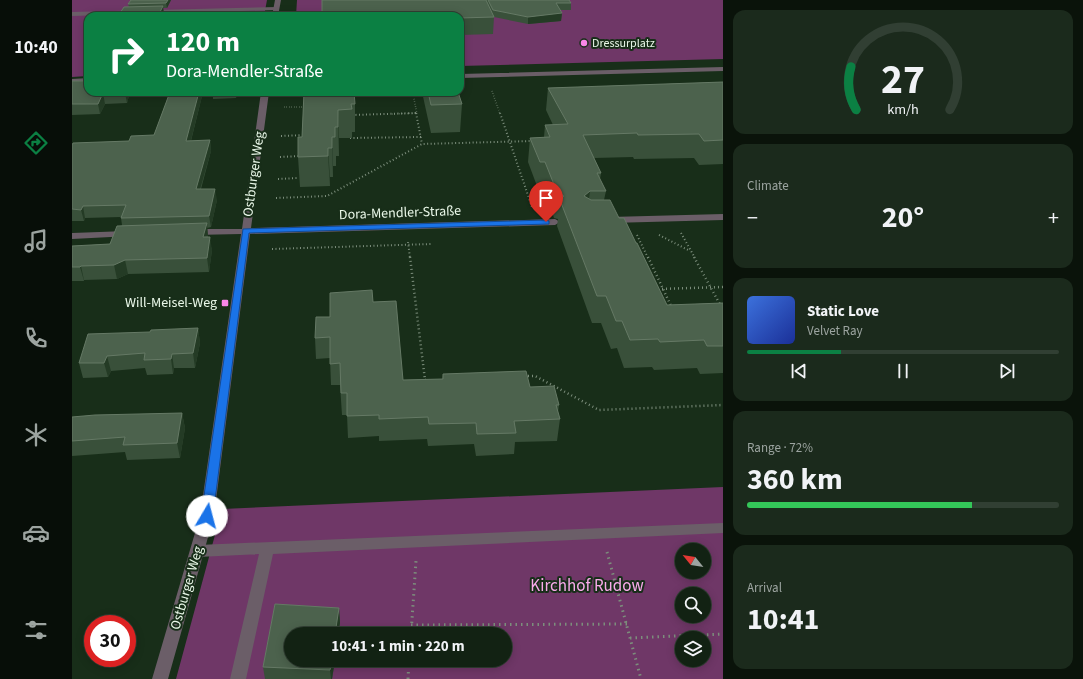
<!DOCTYPE html>
<meta charset="utf-8">
<style>
:root{--surface:#122213;--page:#1b2a1c;--text:#f1f3f6;--muted:#9ca4a0;--line:#313f33;--accent:#0b8043}
body{margin:0;font-family:"Source Sans 3",sans-serif;background:var(--page);color:var(--text);height:100vh;display:flex;flex-direction:column;font-size:15px;white-space:nowrap}
*{box-sizing:border-box;margin:0}
p{font-size:13px;color:var(--muted)}
.icon{flex:none;width:22px;height:22px;fill:none;stroke:currentColor;stroke-width:2;stroke-linecap:round;stroke-linejoin:round}
.map{position:relative;flex:1;overflow:hidden}
.details{display:flex;flex-direction:column;gap:10px;padding:10px;background:#0a130a;width:360px}
.details>*{flex:none}
.top-card{position:absolute;left:12px;top:12px;width:380px;height:84px;border-radius:12px;box-shadow:0 2px 10px #0003,0 0 0 1px var(--line);background:#0b8043;color:#fff;overflow:hidden}
.needle{width:26px;rotate:300deg}
.buttons{position:absolute;left:603px;top:543px;display:grid;gap:8px}
.buttons a{display:grid;place-items:center;width:36px;height:36px;border-radius:50%;background:var(--surface);box-shadow:0 2px 10px #0003,0 0 0 1px var(--line);font-size:20px}
.speed{position:absolute;left:12px;top:615px;display:flex;gap:8px;font-size:20px;font-weight:700;text-align:center}
.speed>*{display:grid;place-content:center;width:52px;height:52px;border-radius:50%;background:var(--surface);box-shadow:0 2px 10px #0003,0 0 0 1px var(--line);line-height:1}
.speed .limit{border:6px solid #d22;background:#fff;color:#111}
.pin{position:absolute;display:grid;place-items:center;width:34px;height:34px;color:#fff;margin:-41px -17px;border-radius:50% 50% 50% 0;rotate:-45deg;box-shadow:0 0 4px #0007}
.pin .icon{rotate:45deg}
.me{position:absolute;width:44px;margin:-22px;rotate:8deg;stroke-linejoin:round;filter:drop-shadow(0 0 3px #0008)}
.turn{display:flex;align-items:center;gap:14px;height:84px;padding:0 16px;font-size:18px}
.turn .icon{width:52px;height:52px;stroke-width:2.5}
.turn b{display:block;font-size:28px;line-height:34px}
.big{font-size:30px;font-weight:700;line-height:1.1}
.details .widget{flex:1;display:flex;flex-direction:column;justify-content:center;gap:6px;min-width:0;padding:0 14px;border-radius:12px;background:var(--page)}
.details .dial{align-items:center;gap:0}
.dial svg{height:104px;overflow:visible;fill:none;stroke:var(--line);stroke-width:7;stroke-linecap:round;text-anchor:middle}
.dial text{fill:var(--text);stroke:none}
.song{display:flex;align-items:center;gap:12px}
.cover{width:48px;height:48px;border-radius:6px;background:linear-gradient(135deg,hsl(220 70% 55%),hsl(230 70% 35%))}
.played{height:4px;border-radius:2px;background:linear-gradient(90deg,var(--accent) 30%,var(--line) 30%)}
.keys{display:flex;justify-content:space-around;direction:ltr}
.heat{display:flex;justify-content:space-between;align-items:center;font-size:22px;direction:ltr}
.charge{height:6px;border-radius:3px;background:linear-gradient(90deg,#34c759 72%,var(--line) 0)}
.trip{position:absolute;left:212px;top:627px;width:228px;height:40px;border-radius:20px;background:var(--surface);box-shadow:0 2px 10px #0003,0 0 0 1px var(--line);font-weight:700;line-height:40px;text-align:center}
main{display:flex;flex:1;min-height:0}
.dock{display:flex;flex-direction:column;width:72px;justify-content:space-around;align-items:center;background:#070e08;color:var(--muted)}
.dock .icon{width:28px;height:28px}
.dock .current{color:var(--accent)}
.dock b{font-size:18px;color:var(--text)}
.map>svg:first-child{display:block}
</style>
<main>
<nav class="dock">
<b>10:40</b>
<svg class="icon current" aria-label="directions" viewBox="0 0 24 24"><path d="M12 3l9 9-9 9-9-9zM9 14v-3h6M13 9l2 2-2 2"/></svg>
<svg class="icon" aria-label="music" viewBox="0 0 24 24"><path d="M9 18V5l10-2v13"/><circle cx="6" cy="18" r="3"/><circle cx="16" cy="16" r="3"/></svg>
<svg class="icon" aria-label="phone" viewBox="0 0 24 24"><path d="M5 4h4l2 5-3 2q2 4 5 5l2-3 5 2v4C11 20 4 13 5 4z"/></svg>
<svg class="icon" aria-label="climate" viewBox="0 0 24 24"><path d="M12 3v18M4 7l16 10M4 17L20 7"/></svg>
<svg class="icon" aria-label="car" viewBox="0 0 24 24"><path d="M5 17H2v-5l4-1 3-4h7l3 4 3 1v5h-3M9 17h6M6 11h13"/><circle cx="7" cy="17" r="2"/><circle cx="17" cy="17" r="2"/></svg>
<svg class="icon" aria-label="filters" viewBox="0 0 24 24"><path d="M4 7h16M4 17h16"/><circle cx="9" cy="7" r="2"/><circle cx="15" cy="17" r="2"/></svg>
</nav>
<div class="map">
<svg width="651" height="679" viewBox="0 0 651 679">
<rect width="100%" height="100%" fill="#182e19"/>
<path fill="#6f3767" fill-rule="evenodd" d="M0,0H195L192,16H16V76L0,77Z
M225,0H651V59L388,66V16H224Z
M651,487V679H104L150,509ZM610,550H632V572H610ZM610,594H632V616H610ZM219,634H433V660H219ZM610,638H632V660H610Z"/>
<g fill="none" stroke-linecap="round" stroke-linejoin="round">
<path stroke="#7c8e7c" stroke-width="1.5" stroke-dasharray="0.5 2" stroke-linecap="butt" d="M420,91L428,114
M341,94L345,114
M212,107H232
M320,114L345,113"/>
<path stroke="#7c8e7c" stroke-width="2" stroke-dasharray="1 2.5" stroke-linecap="butt" d="M344,113L350,144
M428,113L460,207
M280,115L345,113
M209,136L233,135
M278,138L349,137
M208,157L229,156
M206,179L226,178
M204,198L255,196L350,144L460,141
M609,233L623,258
M565,235L576,258
M587,235L618,251
M336,242L338,258
M200,249L359,244"/>
<path stroke="#7c8e7c" stroke-width="2.5" stroke-dasharray="1 3" stroke-linecap="butt" d="M338,257L353,380H355
M576,257L600,308
M622,257L651,310
M586,289L651,287
M452,376H463L527,410L651,405"/>
<path stroke="#7c8e7c" stroke-width="3" stroke-dasharray="1.5 4" stroke-linecap="butt" d="M535,552L569,679
M339,625L555,624
M339,634L344,561
M558,638L651,634
M336,679L337,660"/>
<path fill="#6b5e68" fill-rule="evenodd" d="M206,7V9L204,10L0,16V12Z
M651,67V71L388,78V74Z
M651,523V533L201,554L174,679H158L187,554L126,557L121,555L119,551L121,547L126,545Z"/>
<path fill="#6b5e68" fill-rule="evenodd" d="M203,0H209L206,16H200Z
M16,78V82L0,83V79Z
M189,92H197L179,228L483,219L488,222L483,225L178,234L142,516L96,679H80L128,516L169,234L121,235L116,232L121,229H170Z
M651,214V220L538,223L533,220L538,217Z
M55,231L58,232L60,234L58,236L0,239V233Z"/>
</g>
<path fill="#39503a" d="M59,0H99L95,8H91L92,15L57,7L56,4Z
M250,0H497L499,3V10H488L490,13L489,21L456,24L422,17L421,34L388,35V16Z
M0,81L58,92L55,103L33,104L28,114L0,115Z
M651,82V164L627,165L622,158L562,159L561,157L522,158L529,173L528,179L534,191L532,200L547,218L564,243L595,305L651,303V373L628,374L625,368L582,370L580,367L552,368L545,348L539,349L529,323H520L485,226L486,219L482,218L471,186H465L456,162L458,138L472,137L473,125H481L474,110L476,88Z
M98,92H131L119,141L138,140L139,151L129,189L145,200L139,227L135,228L136,237L140,250L137,272L56,274L45,279L12,280V281H0V246L38,244L50,225L49,218V217L13,218L12,221H0V145L57,141L82,135Z
M141,92H166L164,98L141,99Z
M232,92L283,104V132H280V138H267V156H264V166H261V177H258V186L228,187L226,157L230,137Z
M350,92H386L390,104L388,132L359,133Z
M301,302L331,380L370,379L371,374L458,387L487,405L486,412L488,419L485,441L443,442L442,454L404,456L402,444L356,446L355,439L307,441V436L276,438L275,415H270L268,385H259L258,358L244,359L243,338L258,317Z
M126,328L128,343L123,368H102L101,374L75,375L73,368L39,371L36,377L11,378L7,363L78,332Z
M110,413L113,428L108,458L55,460L53,452L0,456V417Z
M203,604L267,608L268,623L266,634H219V660H263L260,679H193L191,667Z"/>
<path fill="#243b25" d="M96,0H99L95,8L94,3Z
M91,6L92,15V16H86Z
M490,13L489,21L456,24V17Z
M53,92H58L55,103L53,93Z
M127,92H131L116,152L114,141Z
M163,92H166L164,98Z
M31,93L33,104L28,114L26,104Z
M266,110L267,138V156L266,127Z
M260,137L261,166V177L260,148Z
M138,140L139,151L125,200L124,189Z
M256,148L258,177V186L256,156Z
M143,189L145,200L139,227L137,216Z
M518,191L515,216L512,196Z
M11,206L13,218L12,221L9,210Z
M135,223L136,236L131,237Z
M138,237L140,250L137,272L135,258Z
M53,260L56,274L45,279L42,265Z
M9,266L12,280V281L8,267Z
M126,328L128,343L123,368L121,353Z
M100,354L102,368L101,374L99,359Z
M35,356L39,371L36,377L32,363Z
M110,413L113,428L108,458L105,443Z
M267,608L268,623L266,634H263Z
M260,660H263L260,679H259L258,670Z"/>
<path fill="#4c624d" stroke="#657965" d="M59,0H96L94,3L56,4Z
M250,0H414L422,17L388,18V16H250Z
M416,0H497L499,3H484L490,13L456,17L421,10Z
M91,6L86,16H46L52,7Z
M16,69V92H53V93H31L26,104H0V81H11Z
M651,82V140L632,141L627,134L566,135L565,133L511,135L529,173H525L534,191H518L512,196L519,200H538L547,218H552L564,243H565L595,305L651,303V346H635L632,340L588,342L586,339L558,340L550,321H544L534,296H525L488,200L492,196L485,192L473,162H468L458,138L478,137L473,125L496,124L476,88Z
M98,92H127L114,141L138,140L124,189H143L137,216L49,218L54,205L11,206L9,210L0,209V145L1,143L57,141L59,136L82,135Z
M232,92H282L283,104H279L280,109L266,110V127H263V137H260V148H256V156L226,157V137H230Z
M356,92H386L390,104L359,105Z
M135,223L131,237H138L135,258L53,260L42,265L9,266L8,267H0V246L38,244L45,226Z
M300,290L301,302L324,301L331,380L371,379V374L454,371L458,387L482,386L487,405H484L488,419L442,421L444,433L405,434L404,423L357,424L356,417L307,419V415L275,416V393H269L268,363L258,364V337L243,338L244,317H258V293Z
M126,328L121,353L100,354L99,359L72,360L73,353L35,356L32,363H7L16,334L78,332L79,330Z
M110,413L105,443L51,445L53,437L0,441V417L23,415Z
M203,604L267,608L263,634H219V660H260L258,670L191,667Z"/>
<path fill="#1a73e8" stroke="#114b97" d="M474,220L477,221V224L177,233L141,516L139,519L135,520L131,519L129,516L171,229Z"/>
<g fill="#f987e8" stroke="#182e19" stroke-width="1.5">
<circle cx="512" cy="43" r="4"/>
<rect x="149" y="299" width="8" height="8" rx="2"/>
</g>
<g text-anchor="middle" dominant-baseline="central" stroke-width="4" stroke-linejoin="round" paint-order="stroke">
<g font-size="12" fill="#eaf8e9" stroke="#182e19" text-anchor="start">
<text x="520" y="43">Dressurplatz</text>
</g>
<g font-size="14" fill="#eaf8e9" stroke="#182e19">
<text transform="translate(182 174) rotate(-82)">Ostburger Weg</text>
<text transform="translate(328 213) rotate(-2)">Dora-Mendler-Straße</text>
<text transform="translate(115 588) rotate(-74)">Ostburger Weg</text>
</g>
<g font-size="14" fill="#eaf8e9" stroke="#182e19" text-anchor="end">
<text x="145" y="303">Will-Meisel-Weg</text>
</g>
<g font-size="17" fill="#f9aaeb" stroke="#182e19">
<text x="515" y="586">Kirchhof Rudow</text>
</g>
</g>
</svg>
<div class="buttons">
<a><svg class="needle" viewBox="-14 -14 28 28"><path d="M0-13l5 13h-10z" fill="#e53935"/><path d="M0 13l5-13h-10z" fill="#9ca4a0"/></svg></a>
<a><svg class="icon" aria-label="search" viewBox="0 0 24 24"><circle cx="10" cy="10" r="6"/><path d="M15 15l6 6"/></svg></a>
<a><svg class="icon" aria-label="layers" viewBox="0 0 24 24"><path d="M12 4l9 5-9 5-9-5zM3 14l9 5 9-5"/></svg></a>
</div>
<div class="speed"><div class="limit">30</div></div>
<div class="pin" style="left:474px;top:222px;background:#d93025"><svg class="icon" aria-label="arrive" viewBox="0 0 24 24"><path d="M6 21V4h12l-3 4 3 4H6"/></svg></div>
<svg class="me" style="left:135px;top:516px" viewBox="-20 -20 40 40"><circle r="19" fill="#fff"/><path d="M0-13L10 11 0 6-10 11z" fill="#1a73e8"/></svg>
<div class="trip">10:41 · 1 min · 220 m</div>
<div class="top-card">
<div class="turn"><svg class="icon" aria-label="right" viewBox="0 0 24 24"><path d="M7 20v-9h11M14 6l5 5-5 5"/></svg><div><b>120 m</b>Dora-Mendler-Straße</div></div>
</div>
</div>
<section class="details">
<div class="widget dial"><svg viewBox="0 0 100 80">
<path d="M14 69A42 42 0 1 1 86 69"/>
<path d="M14 69A42 42 0 0 1 10 36" stroke="#0b8043"/>
<text x="50" y="56" font-size="32" font-weight="700">27</text>
<text x="50" y="72" font-size="11">km/h</text>
</svg></div>
<div class="widget"><p>Climate</p>
<div class="heat"><a>−</a><b class="big">20°</b><a>+</a></div>
</div>
<div class="widget">
<div class="song"><i class="cover"></i><div><b>Static Love</b><p>Velvet Ray</p></div></div>
<div class="played"></div>
<div class="keys"><svg class="icon" aria-label="previous" viewBox="0 0 24 24"><path d="M18 5L8 12l10 7zM5 5v14"/></svg><svg class="icon" aria-label="pause" viewBox="0 0 24 24"><path d="M8 5v14M16 5v14"/></svg><svg class="icon" aria-label="next" viewBox="0 0 24 24"><path d="M6 5l10 7-10 7zM19 5v14"/></svg></div>
</div>
<div class="widget"><p>Range · 72%</p><b class="big">360 km</b><div class="charge"></div></div>
<div class="widget"><p>Arrival</p><b class="big">10:41</b></div>
</section>
</main>
